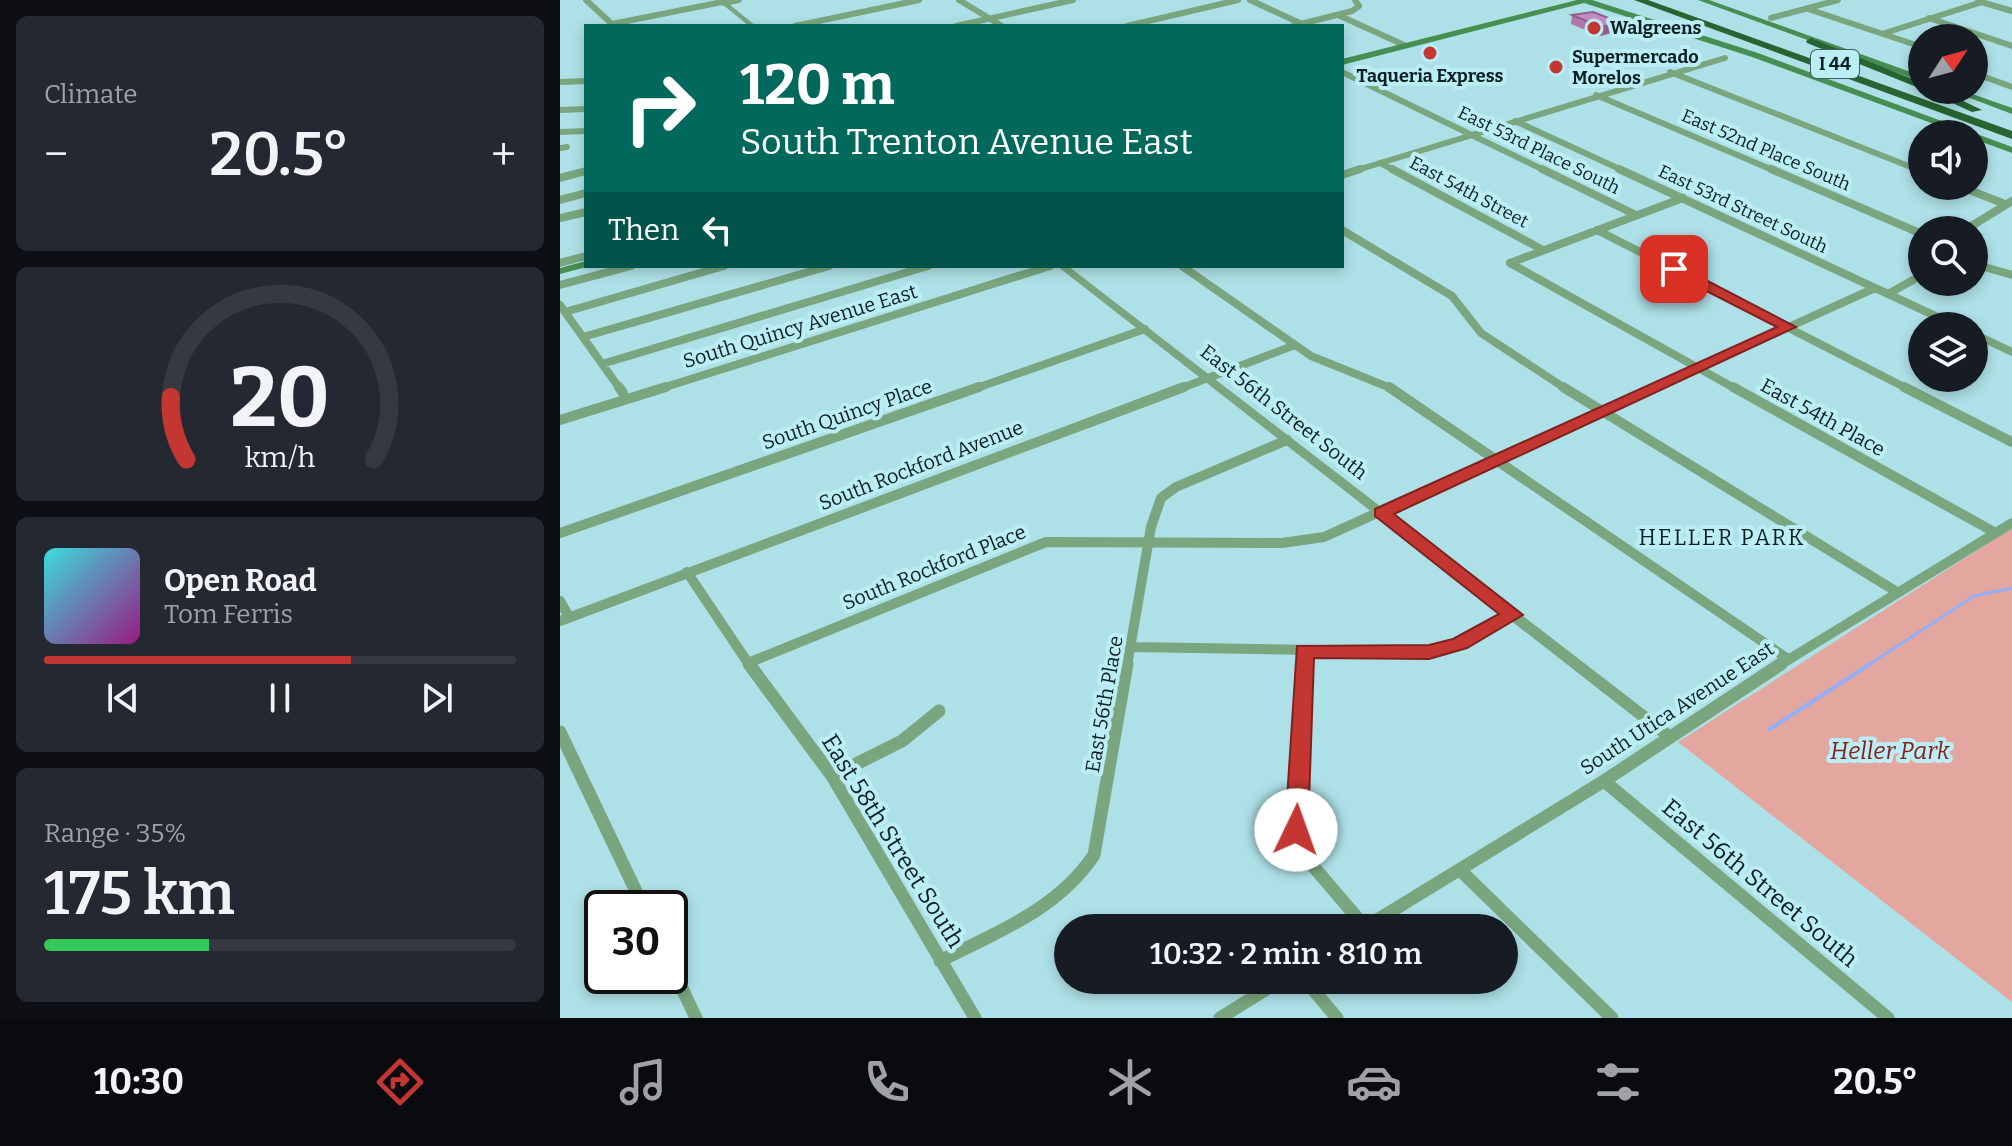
<!DOCTYPE html>
<meta charset="utf-8">
<style>
:root{--surface:#171b24;--page:#242831;--text:#f1f3f6;--muted:#9ea1a6;--line:#363941;--accent:#c43631}
body{margin:0;font-family:Bitter,serif;background:var(--page);color:var(--text);height:100vh;display:flex;flex-direction:column;font-size:30px;white-space:nowrap}
*{box-sizing:border-box;margin:0}
p{font-size:26px;color:var(--muted)}
.icon{flex:none;width:44px;height:44px;fill:none;stroke:currentColor;stroke-width:2;stroke-linecap:round;stroke-linejoin:round}
.map{position:relative;flex:1;overflow:hidden}
.panel{display:flex;flex-direction:column;gap:16px;padding:16px;background:#0d0f14;width:560px}
.panel>*{flex:none}
.guide{position:absolute;left:24px;top:24px;width:760px;height:244px;border-radius:0px;box-shadow:0 4px 12px #0003;background:#00695c;color:#fff;overflow:hidden}
.needle{width:52px;rotate:54deg}
.tools{position:absolute;left:1348px;top:24px;display:grid;gap:16px}
.tools a{display:grid;place-items:center;width:80px;height:80px;border-radius:50%;background:var(--surface);box-shadow:0 4px 12px #0003;font-size:40px}
.speed{position:absolute;left:24px;top:890px;display:flex;gap:16px;font-size:40px;font-weight:700;text-align:center}
.speed>*{display:grid;place-content:center;width:104px;height:104px;border-radius:50%;background:var(--surface);box-shadow:0 4px 12px #0003;line-height:1}
.speed .limit{border:4px solid #111;border-radius:12px;background:#fff;color:#111}
.pin{position:absolute;display:grid;place-items:center;width:68px;height:68px;color:#fff;margin:-34px;border-radius:16px;box-shadow:0 4px 12px #0006}
.me{position:absolute;width:88px;margin:-44px;rotate:3deg;stroke-linejoin:round;filter:drop-shadow(0 0 6px #0008)}
.turn{display:flex;align-items:center;gap:28px;height:168px;padding:0 24px;font-size:36px}
.turn .icon{width:104px;height:104px;stroke-width:2.5}
.turn b{display:block;font-size:56px;line-height:68px}
.then{display:flex;align-items:center;height:76px;padding:0 24px;background:#0003;gap:16px;font-size:30px}
.big{font-size:60px;font-weight:600;line-height:1.1}
.panel .widget{flex:1;display:flex;flex-direction:column;justify-content:center;gap:12px;min-width:0;padding:0 28px;border-radius:12px;background:var(--page)}
.panel .dial{align-items:center;gap:0}
.dial svg{height:208px;overflow:visible;fill:none;stroke:var(--line);stroke-width:7;stroke-linecap:round;text-anchor:middle}
.dial text{fill:var(--text);stroke:none}
.song{display:flex;align-items:center;gap:24px}
.cover{width:96px;height:96px;border-radius:12px;background:linear-gradient(135deg,hsl(180 70% 55%),hsl(310 70% 35%))}
.played{height:8px;border-radius:4px;background:linear-gradient(90deg,var(--accent) 65%,var(--line) 65%)}
.keys{display:flex;justify-content:space-around;direction:ltr}
.heat{display:flex;justify-content:space-between;align-items:center;font-size:44px;direction:ltr}
.charge{height:12px;border-radius:6px;background:linear-gradient(90deg,#34c759 35%,var(--line) 0)}
.trip{position:absolute;left:494px;top:914px;width:464px;height:80px;border-radius:40px;background:var(--surface);box-shadow:0 4px 12px #0003;font-weight:600;line-height:80px;text-align:center}
.tabs{display:flex;height:128px;justify-content:space-around;align-items:center;background:#090b0e;color:var(--muted)}
.tabs .icon{width:56px;height:56px}
.tabs .selected{color:var(--accent)}
.tabs b{font-size:36px;color:var(--text)}
main{display:flex;flex:1;min-height:0}
.map>svg:first-child{display:block}
</style>
<main>
<section class="panel">
<div class="widget"><p>Climate</p>
<div class="heat"><a>−</a><b class="big">20.5°</b><a>+</a></div>
</div>
<div class="widget dial"><svg viewBox="0 0 100 80">
<path d="M14 69A42 42 0 1 1 86 69"/>
<path d="M14 69A42 42 0 0 1 8 45" stroke="#c43631"/>
<text x="50" y="56" font-size="32" font-weight="700">20</text>
<text x="50" y="72" font-size="11">km/h</text>
</svg></div>
<div class="widget">
<div class="song"><i class="cover"></i><div><b>Open Road</b><p>Tom Ferris</p></div></div>
<div class="played"></div>
<div class="keys"><svg class="icon" aria-label="previous" viewBox="0 0 24 24"><path d="M18 5L8 12l10 7zM5 5v14"/></svg><svg class="icon" aria-label="pause" viewBox="0 0 24 24"><path d="M8 5v14M16 5v14"/></svg><svg class="icon" aria-label="next" viewBox="0 0 24 24"><path d="M6 5l10 7-10 7zM19 5v14"/></svg></div>
</div>
<div class="widget"><p>Range · 35%</p><b class="big">175 km</b><div class="charge"></div></div>
</section>
<div class="map">
<svg width="1452" height="1018" viewBox="0 0 1452 1018">
<rect width="100%" height="100%" fill="#aee0e7"/>
<path fill="#e4a79f" d="M1452,528V1002L1118,742Z"/>
<g fill="none" stroke-linecap="round" stroke-linejoin="round">
<path stroke="#92aff8" stroke-width="3" d="M1307,666L1414,596L1452,588"/>
<path stroke="#92aff8" stroke-width="4" d="M1210,729L1310,664"/>
<path stroke="#79a67e" stroke-width="6" d="M26,0L54,26
M399,0L442,26
M690,0L742,24
M1418,1L1452,11
M164,3L179,0
M1248,9L1362,47
M778,15L844,45
M1211,18L1278,0
M1369,18L1452,46
M52,24L162,2
M235,26L359,0
M396,26L513,0
M567,26L678,0
M733,26L792,11L799,6L795,0
M1325,33L1422,2
M782,72L986,171
M1110,72L1361,171
M1414,73L1452,87
M0,82L26,81
M1036,95L1215,171
M0,110L26,109
M955,121L1064,171
M0,132L26,131
M0,148L7,147
M820,163L836,171
M794,171L1165,58"/>
<path stroke="#79a67e" stroke-width="8" d="M832,169L983,250
M982,169L1076,215
M1059,169L1397,326
M1211,169L1362,234
M1356,169L1362,172
M782,175L800,169
M0,178L26,171
M1399,186L1445,204
M0,200L26,193
M0,218L26,212
M782,230L892,296L921,333L1006,389
M1037,230L1348,389
M1405,230L1452,201
M0,263L26,256
M950,263L1176,389
M950,263L1123,198
M1414,264L1452,275
M622,266L751,356L833,389
M0,285L71,266
M1328,294L1362,275
M0,305L60,389
M5,312L164,266
M1414,334L1452,352
M23,337L269,266
M42,364L368,266
M99,389L490,266
M414,389L585,329
M619,389L735,345
M1092,389L1315,288"/>
<path stroke="#79a67e" stroke-width="10" d="M59,387L63,393
M829,387L1228,659
M1003,387L1337,592
M1173,387L1434,532
M1344,387L1452,442
M0,420L106,387
M0,533L419,387
M127,572L190,666
M0,601L9,617
M0,621L624,387
M572,647L869,652L900,644L953,615
M188,663L486,542L722,543L764,537L1096,387
M567,666L591,527L601,498L616,487L727,440
M743,666L744,651
M1218,666L1452,523"/>
<path stroke="#79a67e" stroke-width="13" d="M189,664L272,776L415,1018
M743,664L736,830L747,859L805,927
M0,732L84,908
M272,776L342,741L379,711
M1044,781L1328,1018
M900,870L1052,1018
M804,928L1044,781L1221,664
M380,961C437,932 497,910 534,855L567,664
M110,963L136,1018
M745,980L777,1018
M660,1018L721,980"/>
<path fill="#79a67e" fill-rule="evenodd" d="M157,0H164L196,26H189Z
M497,266H508L1115,733L1117,737L1115,741L1110,742L1105,741Z"/>
<path fill="#478e52" fill-rule="evenodd" d="M1017,0H1032L1198,53L1452,147V153L1414,139V134H1401L1192,57L1024,3L782,65V59Z
M1138,0H1149L1362,76V82Z
M1389,90H1401L1452,108V114Z
M26,261V266H30L0,274V268Z"/>
<path fill="#276431" fill-rule="evenodd" d="M1074,0H1088L1452,131V139Z
M1251,38L1362,83L1364,90L1247,43L1246,41Z
M1364,90H1380L1422,110L1412,112Z"/>
</g>
<path fill="#ac77ab" d="M1012,15L1059,22L1058,31L1040,36L1011,24Z"/>
<path fill="#8c618b" d="M1059,22L1058,31L1040,36L1041,27Z"/>
<path fill="#c88ac7" stroke="#8c618b" stroke-width="2" d="M1033,12L1059,22L1041,27L1012,15Z"/>
<path fill="#c43631" stroke="#7f2320" stroke-width="2" d="M1109,266H1119L1236,327L834,514L963,615L907,648L869,659L754,658L748,830L744,837H728L725,830L737,646L869,645L893,639L939,614L815,516V509L1217,327L1109,272Z"/>
<g fill="#c43631" stroke="#bbedf4" stroke-width="3">
<circle cx="1034" cy="28" r="8"/>
<circle cx="870" cy="53" r="8"/>
<circle cx="996" cy="67" r="8"/>
</g>
<g text-anchor="middle" dominant-baseline="central" stroke-width="8" stroke-linejoin="round" paint-order="stroke">
<g font-size="18" font-weight="bold" fill="#0c2023" stroke="#bbedf4" text-anchor="start">
<text x="1050" y="28">Walgreens</text>
<text x="1012" y="57">Supermercado<tspan x="1012" dy="21">Morelos</tspan></text>
<text x="870" y="76" text-anchor="middle">Taqueria Express</text>
</g>
<rect fill="#bbedf4" stroke="#405e62" stroke-width="2" x="1251" y="50" width="48" height="28" rx="6"/>
<g font-size="18" font-weight="bold" fill="#0c2023">
<text x="1275" y="64">I 44</text>
</g>
<g font-size="18" fill="#0c2023" stroke="#bbedf4">
<text transform="translate(979 150) rotate(26)">East 53rd Place South</text>
<text transform="translate(1206 150) rotate(23)">East 52nd Place South</text>
<text transform="translate(909 192) rotate(28)">East 54th Street</text>
<text transform="translate(1183 209) rotate(25)">East 53rd Street South</text>
</g>
<g font-size="20" fill="#0c2023" stroke="#bbedf4">
<text transform="translate(240 326) rotate(-17)">South Quincy Avenue East</text>
<text transform="translate(724 412) rotate(38)">East 56th Street South</text>
<text transform="translate(287 414) rotate(-19)">South Quincy Place</text>
<text transform="translate(1263 417) rotate(29)">East 54th Place</text>
<text transform="translate(361 465) rotate(-21)">South Rockford Avenue</text>
<text transform="translate(374 567) rotate(-22)">South Rockford Place</text>
<text transform="translate(544 704) rotate(-80)">East 56th Place</text>
<text transform="translate(1117 708) rotate(-33)">South Utica Avenue East</text>
</g>
<g font-size="22" letter-spacing="2" fill="#0c2023" stroke="#bbedf4">
<text x="1162" y="537">HELLER PARK</text>
</g>
<g font-size="24" font-style="italic" fill="#861e1b" stroke="#bbedf4">
<text x="1330" y="751">Heller Park</text>
</g>
<g font-size="24" fill="#0c2023" stroke="#bbedf4">
<text transform="translate(333 841) rotate(58)">East 58th Street South</text>
<text transform="translate(1200 883) rotate(40)">East 56th Street South</text>
</g>
</g>
</svg>
<div class="tools">
<a><svg class="needle" viewBox="-14 -14 28 28"><path d="M0-13l5 13h-10z" fill="#e53935"/><path d="M0 13l5-13h-10z" fill="#9ea1a6"/></svg></a>
<a><svg class="icon" aria-label="sound" viewBox="0 0 24 24"><path d="M4 9h4l5-4v14l-5-4H4zM17 9q2 3 0 6"/></svg></a>
<a><svg class="icon" aria-label="search" viewBox="0 0 24 24"><circle cx="10" cy="10" r="6"/><path d="M15 15l6 6"/></svg></a>
<a><svg class="icon" aria-label="layers" viewBox="0 0 24 24"><path d="M12 4l9 5-9 5-9-5zM3 14l9 5 9-5"/></svg></a>
</div>
<div class="speed"><div class="limit">30</div></div>
<div class="pin" style="left:1114px;top:269px;background:#d93025"><svg class="icon" aria-label="arrive" viewBox="0 0 24 24"><path d="M6 21V4h12l-3 4 3 4H6"/></svg></div>
<svg class="me" style="left:736px;top:830px" viewBox="-20 -20 40 40"><circle r="19" fill="#fff"/><path d="M0-13L10 11 0 6-10 11z" fill="#c43631"/></svg>
<div class="trip">10:32 · 2 min · 810 m</div>
<div class="guide">
<div class="turn"><svg class="icon" aria-label="right" viewBox="0 0 24 24"><path d="M7 20v-9h11M14 6l5 5-5 5"/></svg><div><b>120 m</b>South Trenton Avenue East</div></div>
<div class="then">Then<svg class="icon" aria-label="left" viewBox="0 0 24 24"><path d="M17 20v-9H6M10 6l-5 5 5 5"/></svg></div>
</div>
</div>
</main>
<nav class="tabs">
<b>10:30</b>
<svg class="icon selected" aria-label="directions" viewBox="0 0 24 24"><path d="M12 3l9 9-9 9-9-9zM9 14v-3h6M13 9l2 2-2 2"/></svg>
<svg class="icon" aria-label="music" viewBox="0 0 24 24"><path d="M9 18V5l10-2v13"/><circle cx="6" cy="18" r="3"/><circle cx="16" cy="16" r="3"/></svg>
<svg class="icon" aria-label="phone" viewBox="0 0 24 24"><path d="M5 4h4l2 5-3 2q2 4 5 5l2-3 5 2v4C11 20 4 13 5 4z"/></svg>
<svg class="icon" aria-label="climate" viewBox="0 0 24 24"><path d="M12 3v18M4 7l16 10M4 17L20 7"/></svg>
<svg class="icon" aria-label="car" viewBox="0 0 24 24"><path d="M5 17H2v-5l4-1 3-4h7l3 4 3 1v5h-3M9 17h6M6 11h13"/><circle cx="7" cy="17" r="2"/><circle cx="17" cy="17" r="2"/></svg>
<svg class="icon" aria-label="filters" viewBox="0 0 24 24"><path d="M4 7h16M4 17h16"/><circle cx="9" cy="7" r="2"/><circle cx="15" cy="17" r="2"/></svg>
<b>20.5°</b>
</nav>
